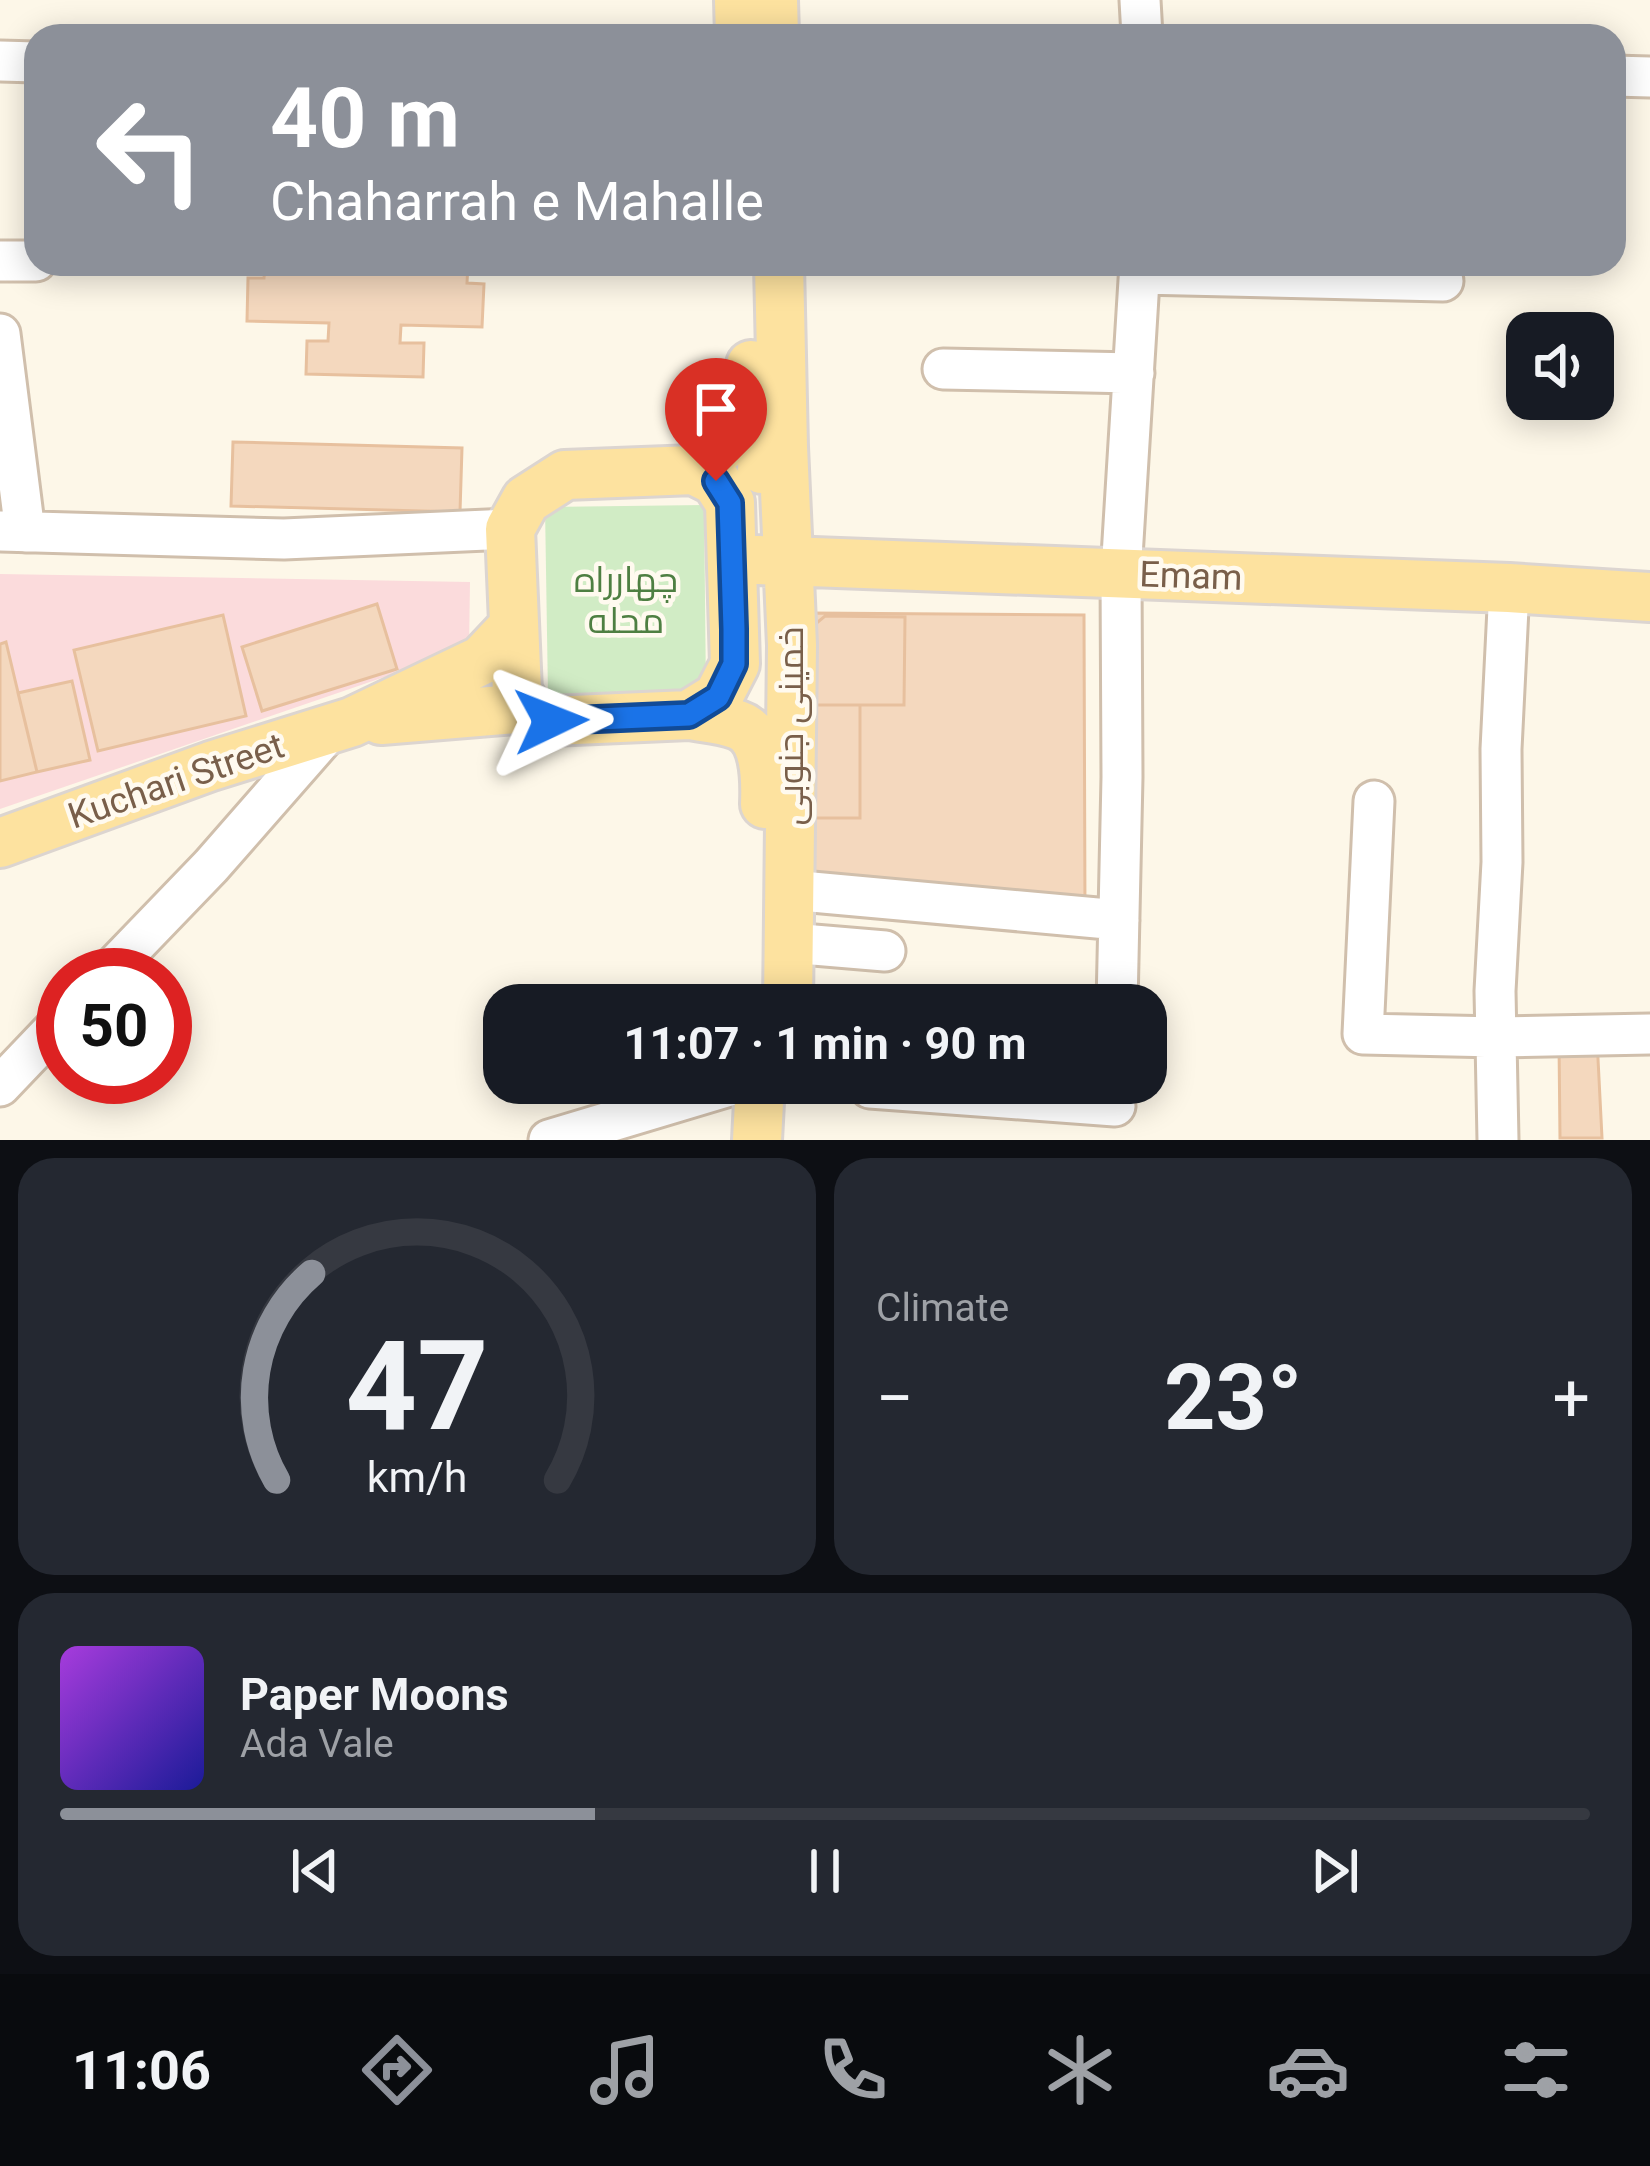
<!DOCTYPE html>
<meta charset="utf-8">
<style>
:root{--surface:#171b24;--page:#242831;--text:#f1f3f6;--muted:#9ea1a6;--line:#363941;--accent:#8c9099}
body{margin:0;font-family:Roboto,Cairo,sans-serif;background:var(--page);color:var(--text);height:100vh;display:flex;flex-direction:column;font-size:45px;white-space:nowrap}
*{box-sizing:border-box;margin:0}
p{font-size:39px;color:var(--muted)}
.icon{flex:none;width:66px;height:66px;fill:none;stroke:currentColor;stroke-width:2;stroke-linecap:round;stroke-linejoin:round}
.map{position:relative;height:1140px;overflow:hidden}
.details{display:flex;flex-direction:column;gap:18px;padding:18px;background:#0d0f14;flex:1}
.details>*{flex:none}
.top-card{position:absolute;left:24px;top:24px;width:1602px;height:252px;border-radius:36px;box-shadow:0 6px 30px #0003;background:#8c9099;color:#fff;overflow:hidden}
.fabs{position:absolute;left:1506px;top:312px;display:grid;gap:24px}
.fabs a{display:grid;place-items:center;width:108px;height:108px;border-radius:24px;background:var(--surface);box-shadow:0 6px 30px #0003;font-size:60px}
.speed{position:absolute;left:36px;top:948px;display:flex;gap:24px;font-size:60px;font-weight:700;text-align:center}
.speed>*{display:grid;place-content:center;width:156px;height:156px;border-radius:50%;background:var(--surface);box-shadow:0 6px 30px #0003;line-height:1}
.speed .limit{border:18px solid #d22;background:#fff;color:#111}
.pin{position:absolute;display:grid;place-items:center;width:102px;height:102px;color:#fff;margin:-123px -51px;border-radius:50% 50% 50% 0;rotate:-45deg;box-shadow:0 0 12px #0007}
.pin .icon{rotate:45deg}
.me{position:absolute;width:132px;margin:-66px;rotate:88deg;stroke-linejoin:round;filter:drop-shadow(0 0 9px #0008)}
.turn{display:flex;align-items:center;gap:42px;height:252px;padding:0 48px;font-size:54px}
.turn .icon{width:156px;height:156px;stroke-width:2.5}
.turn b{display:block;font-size:84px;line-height:102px}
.big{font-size:90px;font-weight:700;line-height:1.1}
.details .card{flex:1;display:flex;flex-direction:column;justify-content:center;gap:18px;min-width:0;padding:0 42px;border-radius:36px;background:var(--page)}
.details .dial{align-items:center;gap:0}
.dial svg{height:312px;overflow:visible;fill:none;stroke:var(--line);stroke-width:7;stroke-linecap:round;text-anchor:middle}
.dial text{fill:var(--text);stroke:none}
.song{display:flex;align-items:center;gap:36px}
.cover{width:144px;height:144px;border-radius:18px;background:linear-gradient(135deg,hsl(280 70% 55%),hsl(240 70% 35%))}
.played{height:12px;border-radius:6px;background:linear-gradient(90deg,var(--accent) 35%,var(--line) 35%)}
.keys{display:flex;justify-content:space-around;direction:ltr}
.heat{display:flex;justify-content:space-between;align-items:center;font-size:66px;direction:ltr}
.details .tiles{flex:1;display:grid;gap:18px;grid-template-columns:1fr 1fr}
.card:last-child{grid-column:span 2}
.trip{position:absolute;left:483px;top:984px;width:684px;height:120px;border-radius:36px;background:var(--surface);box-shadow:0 6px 30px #0003;font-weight:700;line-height:120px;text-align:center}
.tabs{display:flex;height:192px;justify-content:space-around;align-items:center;background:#090b0e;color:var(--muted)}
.tabs .icon{width:84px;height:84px}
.tabs .selected{color:var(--accent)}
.tabs b{font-size:54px;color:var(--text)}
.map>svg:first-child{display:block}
</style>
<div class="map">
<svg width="1650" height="1140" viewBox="0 0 1650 1140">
<rect width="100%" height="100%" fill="#fdf7e8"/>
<path fill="#fbdbdc" d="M0,574L470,582L469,648L0,809Z"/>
<path fill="#d1ecc5" d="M704,505L706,694L548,696L545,507Z"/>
<path fill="#f4d8be" stroke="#e7c09e" stroke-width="3" d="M265,264H468L467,283L484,284L482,327L401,325L400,343H424L423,377L306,374L307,341H328L329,323L247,321L248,278H264Z
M233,442L462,448L460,512L231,506Z
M377,604L397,669L262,711L242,647Z
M810,613L1084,615L1085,916L804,881Z
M223,615L246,716L98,751L74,650Z
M825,616L905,617L904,705H806L807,631Z
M6,642L37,772L0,781V644Z
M72,681L90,760L37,772L18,693Z
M806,705H860V818H806Z
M1597,1039L1602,1138H1560L1559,1042Z"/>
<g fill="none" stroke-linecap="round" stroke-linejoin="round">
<g stroke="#d0bfac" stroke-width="45">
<path id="minor" d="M1140,0L1142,36
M0,61L36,62
M1614,76L1650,77
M0,261H36
M1140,274L1443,281
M0,334L25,532
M943,369L1134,373
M0,531L284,539L510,529
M1374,801L1363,1034L1497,1037L1650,1034
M790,890L1119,920
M790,943L885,951
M106,975L211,866L331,729
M1117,1005L1122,777L1121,573L1140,264
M0,1086L63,1020
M870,1088L1115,1106
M549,1140L739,1083
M1498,1140L1495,991L1502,862L1501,749L1509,588"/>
</g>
<g stroke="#dcd5d0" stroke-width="54">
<path id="major" d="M739,0L740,36
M773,0L774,36
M783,447L792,645L788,1005
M762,469L783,447L779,264
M694,470L716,481L730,503L735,664L718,697L689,715L551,721L527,708L517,692L510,529L526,500L565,475Z
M694,470L753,421L751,365
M732,559L1509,588L1650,597
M689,715C705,718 723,719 738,725C766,735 766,779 765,804
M381,720L527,708
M0,843L211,766L352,722L482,660L514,626
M757,1140L760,1083"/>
</g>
<use href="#minor" stroke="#fff" stroke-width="39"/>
<use href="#major" stroke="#fde29f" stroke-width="48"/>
</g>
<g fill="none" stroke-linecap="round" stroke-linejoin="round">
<g stroke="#114b97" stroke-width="30">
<path id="route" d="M551,721L689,715L718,697L734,664V629L730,503L716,481"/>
</g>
<use href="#route" stroke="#1a73e8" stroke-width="21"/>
</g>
<g text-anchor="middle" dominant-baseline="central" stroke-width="9" stroke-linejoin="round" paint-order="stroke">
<g font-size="36" fill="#795f4a" stroke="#fffaef">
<text transform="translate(1191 576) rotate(2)">Emam</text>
<text transform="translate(791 726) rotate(-90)">خمینی جنوبی</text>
<text transform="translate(176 781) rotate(-19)">Kuchari Street</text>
</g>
<g font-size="36" fill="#4e7f42" stroke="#fffaef">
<text x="626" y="580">چهارراه<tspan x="626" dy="41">محله</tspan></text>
</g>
</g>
</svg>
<div class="fabs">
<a><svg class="icon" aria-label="sound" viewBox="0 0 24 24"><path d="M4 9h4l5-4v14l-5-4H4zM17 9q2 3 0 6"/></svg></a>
</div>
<div class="speed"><div class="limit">50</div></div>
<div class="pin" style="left:716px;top:481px;background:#d93025"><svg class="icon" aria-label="arrive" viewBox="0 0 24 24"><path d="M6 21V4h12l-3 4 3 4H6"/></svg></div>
<svg class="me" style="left:551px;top:721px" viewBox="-20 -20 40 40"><path d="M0-17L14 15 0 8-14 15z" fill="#1a73e8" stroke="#fff" stroke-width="4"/></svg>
<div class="trip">11:07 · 1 min · 90 m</div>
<div class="top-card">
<div class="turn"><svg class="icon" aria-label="left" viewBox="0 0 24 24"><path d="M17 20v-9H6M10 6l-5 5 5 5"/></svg><div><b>40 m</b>Chaharrah e Mahalle</div></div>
</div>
</div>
<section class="details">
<div class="tiles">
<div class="card dial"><svg viewBox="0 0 100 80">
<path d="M14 69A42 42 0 1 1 86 69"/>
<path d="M14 69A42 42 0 0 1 23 16" stroke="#8c9099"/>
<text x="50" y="56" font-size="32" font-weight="700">47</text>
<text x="50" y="72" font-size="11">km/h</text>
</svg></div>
<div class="card"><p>Climate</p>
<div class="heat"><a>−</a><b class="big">23°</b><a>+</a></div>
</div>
<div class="card">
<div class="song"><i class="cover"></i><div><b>Paper Moons</b><p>Ada Vale</p></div></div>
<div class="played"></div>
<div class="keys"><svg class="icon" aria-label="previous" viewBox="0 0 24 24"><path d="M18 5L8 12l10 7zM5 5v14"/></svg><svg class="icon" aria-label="pause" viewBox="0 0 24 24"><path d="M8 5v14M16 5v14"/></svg><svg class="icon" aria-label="next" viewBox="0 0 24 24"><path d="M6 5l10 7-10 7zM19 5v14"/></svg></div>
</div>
</div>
</section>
<nav class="tabs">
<b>11:06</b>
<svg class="icon selected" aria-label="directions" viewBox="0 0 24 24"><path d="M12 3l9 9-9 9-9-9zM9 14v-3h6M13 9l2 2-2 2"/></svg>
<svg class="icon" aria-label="music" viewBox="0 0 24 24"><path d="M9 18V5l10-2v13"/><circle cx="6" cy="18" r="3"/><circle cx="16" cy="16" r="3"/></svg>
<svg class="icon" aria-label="phone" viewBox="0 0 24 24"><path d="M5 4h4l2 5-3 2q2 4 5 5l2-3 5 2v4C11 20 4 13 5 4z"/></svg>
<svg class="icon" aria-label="climate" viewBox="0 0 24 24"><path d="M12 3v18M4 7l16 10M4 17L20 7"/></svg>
<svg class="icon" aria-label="car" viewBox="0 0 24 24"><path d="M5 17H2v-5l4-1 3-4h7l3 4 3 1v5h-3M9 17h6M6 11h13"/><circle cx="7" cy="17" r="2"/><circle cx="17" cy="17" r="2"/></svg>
<svg class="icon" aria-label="filters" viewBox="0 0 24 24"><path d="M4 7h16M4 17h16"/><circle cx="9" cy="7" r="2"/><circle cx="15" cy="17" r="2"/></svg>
</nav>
